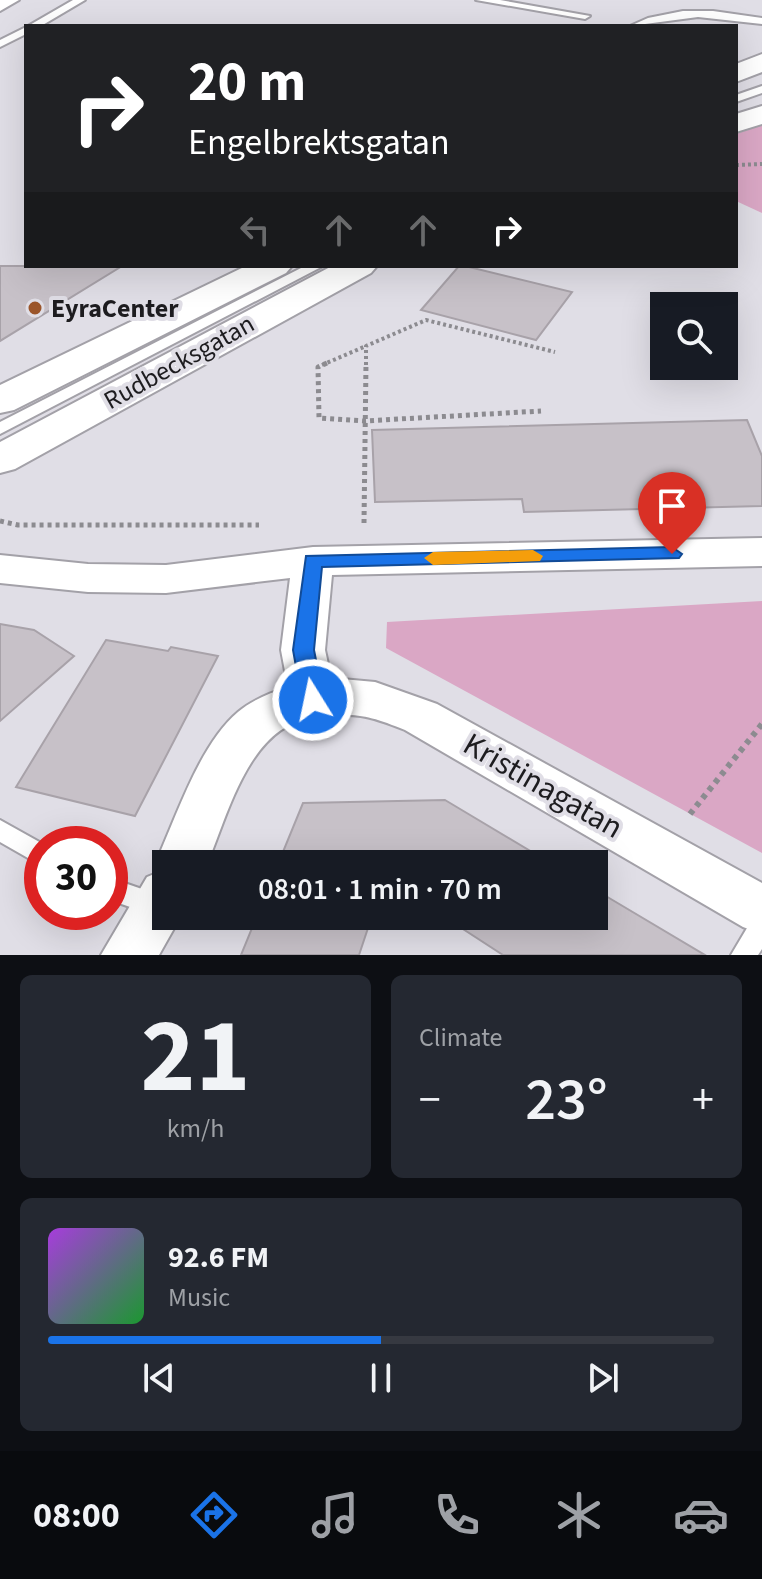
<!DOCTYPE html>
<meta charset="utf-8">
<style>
:root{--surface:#171b24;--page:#242831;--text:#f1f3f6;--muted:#9ea1a6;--line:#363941;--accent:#1a73e8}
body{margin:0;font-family:"Source Sans 3",sans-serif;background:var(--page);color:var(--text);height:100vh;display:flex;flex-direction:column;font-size:30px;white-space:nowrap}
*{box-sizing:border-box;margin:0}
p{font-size:26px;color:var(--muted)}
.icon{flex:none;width:44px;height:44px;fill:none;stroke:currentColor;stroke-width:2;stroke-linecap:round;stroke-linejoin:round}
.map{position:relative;height:955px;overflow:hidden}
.panel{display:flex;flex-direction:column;gap:20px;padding:20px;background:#0d0f14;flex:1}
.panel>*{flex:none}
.guide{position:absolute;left:24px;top:24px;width:714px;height:244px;border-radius:0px;box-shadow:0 8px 32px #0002;background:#202124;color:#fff;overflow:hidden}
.controls{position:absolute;left:650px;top:292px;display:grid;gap:16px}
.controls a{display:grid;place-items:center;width:88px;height:88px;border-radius:0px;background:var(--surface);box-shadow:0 8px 32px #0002;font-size:40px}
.speed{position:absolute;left:24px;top:826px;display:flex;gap:16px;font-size:40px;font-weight:700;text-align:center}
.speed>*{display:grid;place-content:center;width:104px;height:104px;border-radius:50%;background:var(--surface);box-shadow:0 8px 32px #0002;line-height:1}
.speed .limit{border:12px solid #d22;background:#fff;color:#111}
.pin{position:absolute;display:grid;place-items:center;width:68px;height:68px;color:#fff;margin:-82px -34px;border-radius:50% 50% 50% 0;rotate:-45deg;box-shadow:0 0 8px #0007}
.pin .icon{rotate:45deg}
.me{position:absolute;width:88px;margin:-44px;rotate:350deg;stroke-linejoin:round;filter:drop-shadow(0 0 6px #0008)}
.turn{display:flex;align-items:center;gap:28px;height:168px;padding:0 32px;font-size:36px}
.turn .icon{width:104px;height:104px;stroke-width:2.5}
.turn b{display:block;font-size:56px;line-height:68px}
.lanes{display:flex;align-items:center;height:76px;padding:0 32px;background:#0003;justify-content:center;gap:40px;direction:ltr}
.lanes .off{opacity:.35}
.big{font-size:60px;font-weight:600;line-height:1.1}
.panel .tile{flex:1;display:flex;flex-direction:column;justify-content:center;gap:12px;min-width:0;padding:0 28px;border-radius:12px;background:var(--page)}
.panel .dial{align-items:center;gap:0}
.dial b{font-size:104px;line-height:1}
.song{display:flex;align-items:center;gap:24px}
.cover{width:96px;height:96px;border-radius:12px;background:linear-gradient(135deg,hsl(280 70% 55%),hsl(130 70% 35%))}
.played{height:8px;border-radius:4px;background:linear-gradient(90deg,var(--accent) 50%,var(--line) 50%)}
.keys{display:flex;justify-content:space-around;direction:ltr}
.heat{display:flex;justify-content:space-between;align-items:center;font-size:44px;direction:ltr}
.panel .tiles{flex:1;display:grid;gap:20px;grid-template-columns:1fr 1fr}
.tile:last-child{grid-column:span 2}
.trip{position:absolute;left:152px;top:850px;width:456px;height:80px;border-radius:0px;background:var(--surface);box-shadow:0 8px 32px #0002;font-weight:600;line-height:80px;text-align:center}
.dock{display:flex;height:128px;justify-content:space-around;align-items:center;background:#090b0e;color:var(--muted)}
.dock .icon{width:56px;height:56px}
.dock .active{color:var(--accent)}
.dock b{font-size:36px;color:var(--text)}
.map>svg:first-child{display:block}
</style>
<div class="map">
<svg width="762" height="955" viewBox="0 0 762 955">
<rect width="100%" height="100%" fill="#e0dee6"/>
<path fill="#daa7c5" d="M762,125V213L736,201V134Z
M762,601V853L386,648L387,622Z"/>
<path fill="#c7c1c8" stroke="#a8a2a9" stroke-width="2" d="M0,266H122L0,341Z
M459,266H465L572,292L536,340L421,310Z
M747,420L762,456V506L524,512L522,499L375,502L372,430Z
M0,624L34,630L74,656L0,721Z
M106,640L168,651L171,647L218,656L135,816L16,787Z
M445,800L552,864H278L303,803Z
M594,889L705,955H503L443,916H594Z
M257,916H372L359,955H241Z"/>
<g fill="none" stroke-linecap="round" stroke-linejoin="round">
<g stroke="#a3a1a8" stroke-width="4">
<path id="lane" d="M73,0H85L41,26H28Z
M476,0H500L590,16L585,19Z
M683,11H713L762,18V24L698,17L630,26L648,18Z
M26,27V34L0,47V40Z
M762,86V93L736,102V95Z
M305,266H323L0,434V422Z
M0,820L43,844L42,866L0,842Z
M110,878L165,897V913L156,916L110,900Z
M762,915V949L758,955H731L753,918Z"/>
</g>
<g stroke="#a3a1a8" stroke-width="4">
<path id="street" d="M0,0H19L0,11Z
M762,538V566L332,575L325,650L331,678L375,682L437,704L762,883V934L743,927L405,730C368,715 354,712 315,717C249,725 229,812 207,864H166V916H181L159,955H101L147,877L159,872L155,864C176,818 199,745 238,712C252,700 270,693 288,687L281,650L290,578L166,593L88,592L0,583V555L88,564L166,565L313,547Z"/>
</g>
<g stroke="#a3a1a8" stroke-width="4">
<path id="secondary" d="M762,54V72L736,82V64Z
M762,106V124L736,132V114Z
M246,266H292L286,273L14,410L0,413V385Z
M332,266H377L371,273L15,469L0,473V442Z"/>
</g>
<path stroke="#8c8b90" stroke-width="4" stroke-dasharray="3 3" stroke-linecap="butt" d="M736,165L762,164
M322,365L366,346
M366,365V346L426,320L555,352"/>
<path stroke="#8c8b90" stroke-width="5" stroke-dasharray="4 4" stroke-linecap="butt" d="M327,363L318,367L319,418L364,421L541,411
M0,521L18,525H259
M364,523L366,363"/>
<path stroke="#8c8b90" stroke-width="6" stroke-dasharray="5 5" stroke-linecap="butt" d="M690,814L762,724"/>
<use href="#lane" fill="#fff" fill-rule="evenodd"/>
<use href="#street" fill="#fff" fill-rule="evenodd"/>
<use href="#secondary" fill="#fff" fill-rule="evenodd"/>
</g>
<path fill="#1a73e8" stroke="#114b97" stroke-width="2" d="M672,547L682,554L679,558L322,567L314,650L324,700L320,706L313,708L305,706L302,700L293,650L306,556Z"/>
<path fill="#f59e0b" d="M533,550L543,556L540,561L433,565L424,558L433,552Z"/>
<circle fill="#9b552a" stroke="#e0dee6" stroke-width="3" cx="35" cy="308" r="8"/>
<g text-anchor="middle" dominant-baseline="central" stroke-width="8" stroke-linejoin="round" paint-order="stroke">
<g font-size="26" font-weight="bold" fill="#1d1c1f" stroke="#e0dee6" text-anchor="start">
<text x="51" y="308">EyraCenter</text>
</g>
<g font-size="26" fill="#1d1c1f" stroke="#e0dee6">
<text transform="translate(179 362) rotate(-29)">Rudbecksgatan</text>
</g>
<g font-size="32" fill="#1d1c1f" stroke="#e0dee6">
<text transform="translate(543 786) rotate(30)">Kristinagatan</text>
</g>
</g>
</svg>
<div class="controls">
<a><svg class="icon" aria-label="search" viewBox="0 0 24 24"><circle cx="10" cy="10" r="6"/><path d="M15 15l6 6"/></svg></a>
</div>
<div class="speed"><div class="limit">30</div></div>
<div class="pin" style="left:672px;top:554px;background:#d93025"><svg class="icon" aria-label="arrive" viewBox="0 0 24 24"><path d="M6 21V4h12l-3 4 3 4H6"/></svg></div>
<svg class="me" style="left:313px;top:700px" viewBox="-20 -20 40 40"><circle r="17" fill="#1a73e8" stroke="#fff" stroke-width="3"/><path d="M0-11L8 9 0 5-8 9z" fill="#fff"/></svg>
<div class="trip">08:01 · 1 min · 70 m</div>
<div class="guide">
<div class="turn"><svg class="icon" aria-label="right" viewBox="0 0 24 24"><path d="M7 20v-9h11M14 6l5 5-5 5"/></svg><div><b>20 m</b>Engelbrektsgatan</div></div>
<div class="lanes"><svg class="icon off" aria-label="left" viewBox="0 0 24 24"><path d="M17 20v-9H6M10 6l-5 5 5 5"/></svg><svg class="icon off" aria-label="ahead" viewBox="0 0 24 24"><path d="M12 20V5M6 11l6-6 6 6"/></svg><svg class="icon off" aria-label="ahead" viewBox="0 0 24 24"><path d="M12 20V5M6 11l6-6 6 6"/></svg><svg class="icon" aria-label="right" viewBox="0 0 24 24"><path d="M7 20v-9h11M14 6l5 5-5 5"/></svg></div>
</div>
</div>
<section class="panel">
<div class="tiles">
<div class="tile dial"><b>21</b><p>km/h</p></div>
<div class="tile"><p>Climate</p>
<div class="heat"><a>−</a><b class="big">23°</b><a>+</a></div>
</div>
<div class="tile">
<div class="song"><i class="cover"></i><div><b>92.6 FM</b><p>Music</p></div></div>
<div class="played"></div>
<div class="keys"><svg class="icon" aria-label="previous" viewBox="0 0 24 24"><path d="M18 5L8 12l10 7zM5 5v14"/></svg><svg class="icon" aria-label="pause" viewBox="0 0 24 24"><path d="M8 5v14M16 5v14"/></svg><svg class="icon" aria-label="next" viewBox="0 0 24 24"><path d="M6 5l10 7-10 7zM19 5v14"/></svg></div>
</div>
</div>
</section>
<nav class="dock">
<b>08:00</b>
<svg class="icon active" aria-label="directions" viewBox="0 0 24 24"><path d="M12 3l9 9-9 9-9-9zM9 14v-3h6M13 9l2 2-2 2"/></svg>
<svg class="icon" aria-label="music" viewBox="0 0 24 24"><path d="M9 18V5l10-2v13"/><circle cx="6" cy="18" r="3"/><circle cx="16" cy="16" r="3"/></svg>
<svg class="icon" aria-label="phone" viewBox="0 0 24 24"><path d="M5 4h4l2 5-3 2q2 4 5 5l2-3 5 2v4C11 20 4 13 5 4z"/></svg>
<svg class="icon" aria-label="climate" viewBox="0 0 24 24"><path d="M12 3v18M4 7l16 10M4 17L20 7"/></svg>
<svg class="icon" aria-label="car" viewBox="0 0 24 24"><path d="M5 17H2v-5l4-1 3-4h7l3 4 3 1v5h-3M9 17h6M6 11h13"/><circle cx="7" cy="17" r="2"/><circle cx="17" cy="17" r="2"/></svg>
</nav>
